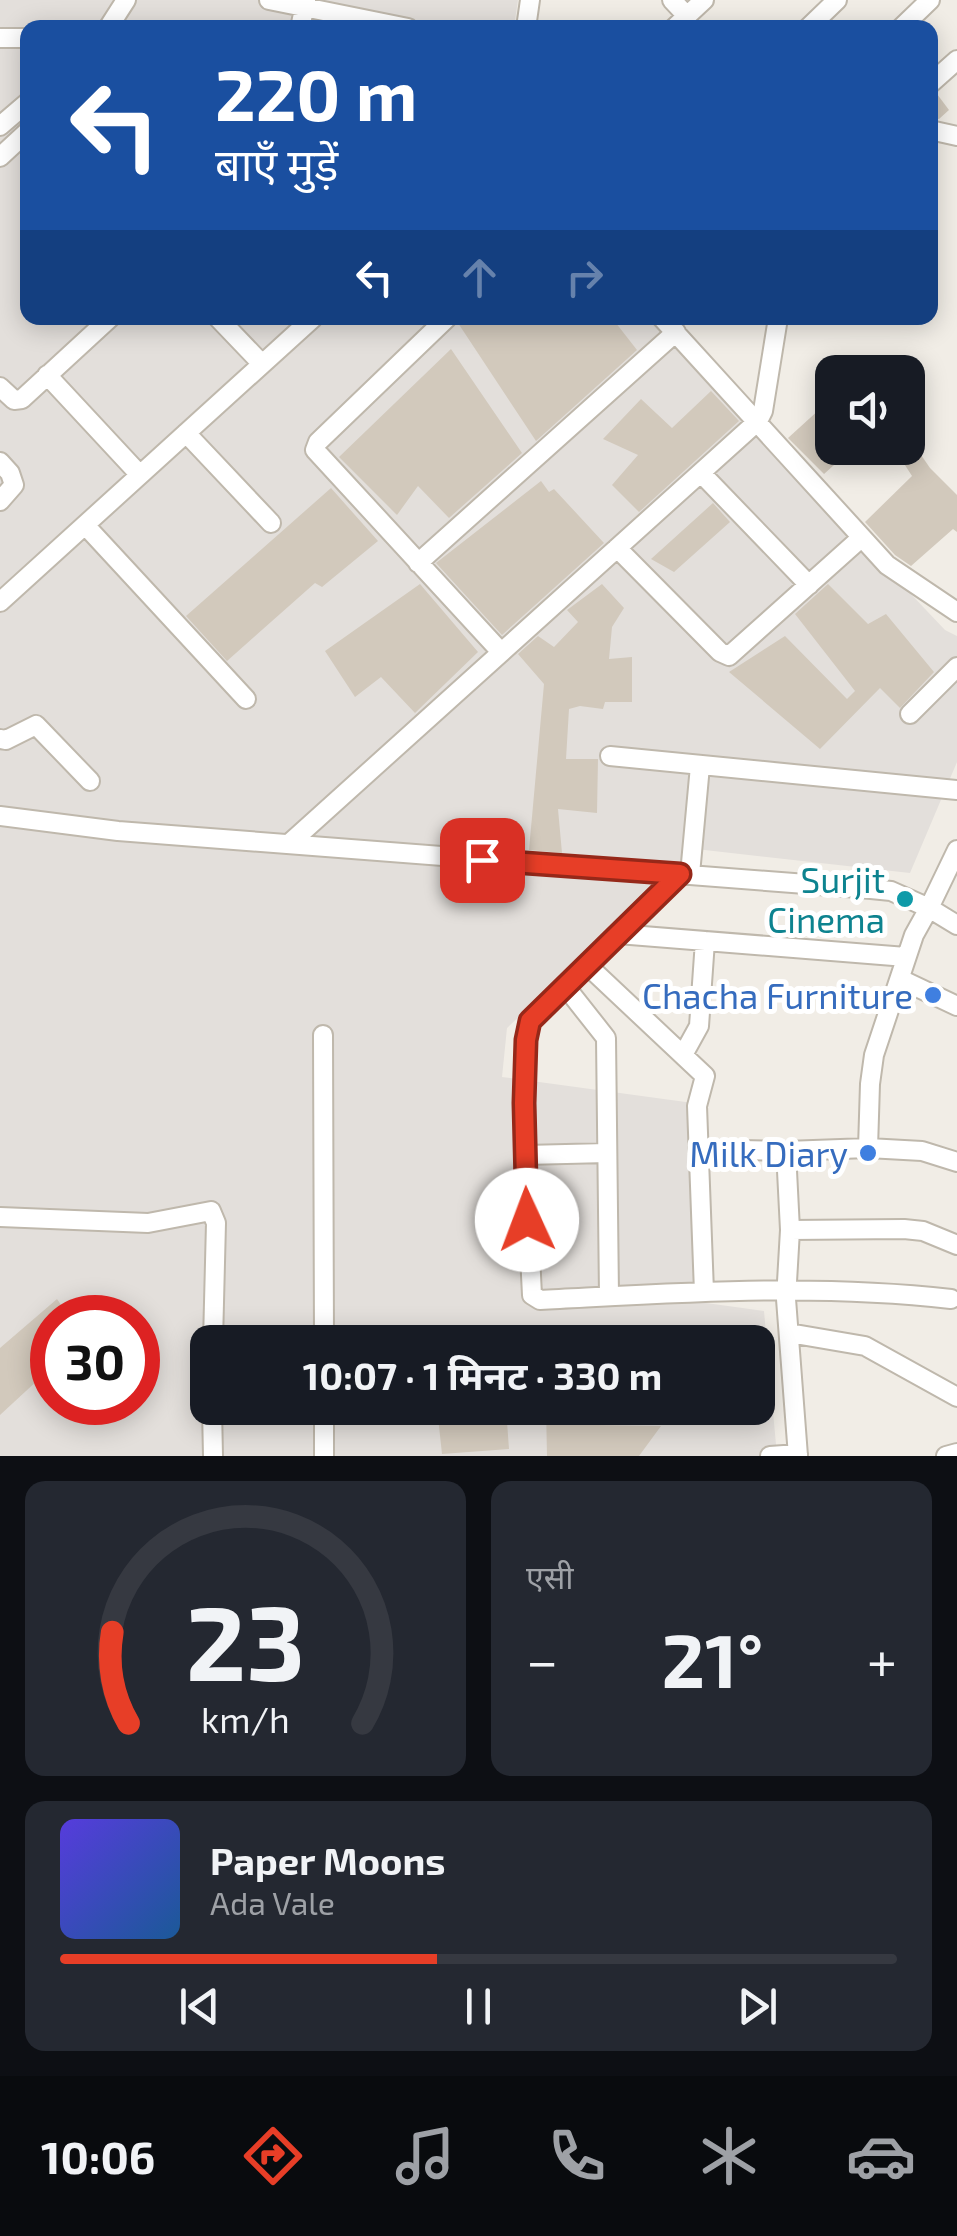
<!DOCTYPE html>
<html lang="hi">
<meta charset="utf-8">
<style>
:root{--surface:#171b24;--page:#242831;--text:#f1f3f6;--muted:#9ea1a6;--line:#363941;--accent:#e73e27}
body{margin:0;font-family:"Exo 2","Noto Sans Devanagari",sans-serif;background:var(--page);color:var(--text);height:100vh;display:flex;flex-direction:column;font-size:38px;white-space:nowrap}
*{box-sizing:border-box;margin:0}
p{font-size:32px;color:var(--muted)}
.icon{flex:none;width:55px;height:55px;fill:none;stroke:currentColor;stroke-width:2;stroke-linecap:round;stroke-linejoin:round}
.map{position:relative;height:1456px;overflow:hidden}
.drawer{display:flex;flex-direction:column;gap:25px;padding:25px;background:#0d0f14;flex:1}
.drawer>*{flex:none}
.guide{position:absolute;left:20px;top:20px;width:918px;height:305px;border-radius:20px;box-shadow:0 5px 25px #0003;background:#1a4fa0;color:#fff;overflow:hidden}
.controls{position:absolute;left:815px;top:355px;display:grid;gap:20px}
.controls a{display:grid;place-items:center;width:110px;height:110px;border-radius:20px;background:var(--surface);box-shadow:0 5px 25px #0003;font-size:50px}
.speed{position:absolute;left:30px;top:1295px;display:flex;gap:20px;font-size:50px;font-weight:700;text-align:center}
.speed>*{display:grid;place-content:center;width:130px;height:130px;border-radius:50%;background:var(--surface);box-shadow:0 5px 25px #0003;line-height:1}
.speed .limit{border:15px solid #d22;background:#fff;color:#111}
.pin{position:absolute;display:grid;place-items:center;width:85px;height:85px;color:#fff;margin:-42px;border-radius:20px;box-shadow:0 5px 15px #0006}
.me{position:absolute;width:110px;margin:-55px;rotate:358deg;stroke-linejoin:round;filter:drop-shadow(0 0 8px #0008)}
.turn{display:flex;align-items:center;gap:35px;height:210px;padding:0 30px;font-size:45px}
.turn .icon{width:130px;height:130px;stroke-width:2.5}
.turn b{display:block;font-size:70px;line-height:85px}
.lanes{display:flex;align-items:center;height:95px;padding:0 30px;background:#0003;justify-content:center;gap:50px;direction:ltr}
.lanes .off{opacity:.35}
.big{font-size:75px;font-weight:700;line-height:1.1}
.drawer .card{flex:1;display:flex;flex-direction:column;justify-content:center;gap:15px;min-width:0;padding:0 35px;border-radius:20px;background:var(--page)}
.drawer .dial{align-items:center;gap:0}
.dial svg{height:260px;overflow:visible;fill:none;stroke:var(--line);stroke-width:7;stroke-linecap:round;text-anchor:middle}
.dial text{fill:var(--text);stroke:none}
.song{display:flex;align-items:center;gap:30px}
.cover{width:120px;height:120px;border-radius:15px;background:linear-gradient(135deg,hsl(250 70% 55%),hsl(210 70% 35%))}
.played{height:10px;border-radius:5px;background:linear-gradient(90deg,var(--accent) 45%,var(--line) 45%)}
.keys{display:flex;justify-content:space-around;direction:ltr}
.heat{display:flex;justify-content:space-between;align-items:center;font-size:55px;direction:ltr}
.drawer .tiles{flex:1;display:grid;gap:25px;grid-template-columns:1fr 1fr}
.card:last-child{grid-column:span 2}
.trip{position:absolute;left:190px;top:1325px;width:585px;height:100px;border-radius:20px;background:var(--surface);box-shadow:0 5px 25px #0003;font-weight:700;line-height:100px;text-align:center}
.tabs{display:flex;height:160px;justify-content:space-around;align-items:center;background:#090b0e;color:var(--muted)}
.tabs .icon{width:70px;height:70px}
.tabs .selected{color:var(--accent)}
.tabs b{font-size:45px;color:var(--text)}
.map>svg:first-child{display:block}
</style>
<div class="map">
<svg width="957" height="1456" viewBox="0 0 957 1456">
<rect width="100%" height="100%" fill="#f1ede6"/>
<path fill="#e3dfdb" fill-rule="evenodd" d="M0,0H518L514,27L28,28V318H649L945,630L957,636V762L910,873L696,849L507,1028L502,1077L693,1103L699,1302L764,1311L777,1456H0ZM52,1318H138V1402H52ZM208,1342H758V1408H208Z"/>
<path fill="#d2c9bc" d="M937,94L949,110L939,119L930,118V99Z
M462,318H612L637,350L536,441L458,323Z
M451,349L522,453L449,518L418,486L397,515L339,457Z
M711,391L739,421L639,512L612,485L638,455L603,439L641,399L672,428Z
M832,398V448H853L824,474L788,438Z
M908,436L930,468L957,495V532L953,529L911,566L895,555L865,522L912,476L894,448H908Z
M541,481L549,492L554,489L604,543L502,635L436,563Z
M331,488L378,541L322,587L315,583L227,661L186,616Z
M713,503L730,522L674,572L651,559Z
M420,584L478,652L415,713L381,677L355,697L325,651Z
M602,584L624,608L612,627L609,659L632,657V702H605L603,709L580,706L569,709L566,759H598L597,813L558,809L562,853L529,850L544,684L518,654L538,636L554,647L578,622L567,610Z
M828,584L868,624L886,614L934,672L900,708L880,688L820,749L729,672L785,636L847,699L855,691L795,614Z
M57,1299L70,1318H52V1367L0,1415V1348Z
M437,1408H506L509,1449L442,1454Z
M546,1408H599L598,1425L661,1426L639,1456H547Z"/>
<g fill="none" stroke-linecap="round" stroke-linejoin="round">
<g stroke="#bfb8ac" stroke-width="22">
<path id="minor" d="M269,0L408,28
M672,0L687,16
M108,28L126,0
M300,28L306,0
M526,28L530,0
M674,28L704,0
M808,28L837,0
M901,28L930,0
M0,38H28
M930,84L957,60
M0,126L28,102
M930,130L957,136
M0,157L28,131
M218,318L262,364
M447,318L318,442L315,450L501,652
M662,318L887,565L957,612
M47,375L140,475
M0,387L14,400L22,399L110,318
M186,433L271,523
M0,462L10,473L14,485L0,501
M701,473L809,585
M85,525L246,699
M617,548L720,652L729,656L861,538
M418,563L676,332
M0,602L313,318
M910,714L957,667
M0,739L6,740L36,725L90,781
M610,756L957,790
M0,816L118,831L871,889L891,891L929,908L914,935L874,1055L870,1084L868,1148L786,1151L790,1230L786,1299L798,1456
M291,842L758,421L763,411L778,318
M957,850L929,908L957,925
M680,873L538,1012L530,1021L526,1040L524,1135L532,1295L540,1300C679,1293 812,1283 951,1299
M690,874L700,766
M618,934L906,957
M587,965L705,1076L697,1106L704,1292
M900,979L957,1006
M565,986L606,1038L609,1296
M323,1035L324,1342
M683,1055L699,1026L705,941
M868,1148L922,1151L957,1162
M698,1149L786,1151
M525,1155L607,1153
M0,1217L148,1223L211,1211L216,1223L213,1342
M790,1230L904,1229L923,1231L957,1245
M789,1333L865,1346L957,1397
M212,1408L213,1456
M324,1408V1456
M770,1456L798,1454
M946,1456L957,1453"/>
</g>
<use href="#minor" stroke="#fff" stroke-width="18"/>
</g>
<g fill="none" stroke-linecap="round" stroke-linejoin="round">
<g stroke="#962819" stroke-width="25">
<path id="route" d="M482,860L680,874L530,1021L526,1040L524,1103L527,1220"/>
</g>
<use href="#route" stroke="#e73e27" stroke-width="18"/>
</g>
<circle fill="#0f9aa8" stroke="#fff" stroke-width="4" cx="905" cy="899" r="10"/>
<g fill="#3f7fe0" stroke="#fff" stroke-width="4">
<circle cx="933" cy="995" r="10"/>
<circle cx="868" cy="1153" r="10"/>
</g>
<g text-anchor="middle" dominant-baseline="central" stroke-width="10" stroke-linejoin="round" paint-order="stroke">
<g font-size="35" fill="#0d838f" stroke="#fff" text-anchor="end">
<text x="885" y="879">Surjit<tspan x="885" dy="40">Cinema</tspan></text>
</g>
<g font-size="35" fill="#366cbe" stroke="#fff" text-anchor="end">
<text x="913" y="995">Chacha Furniture</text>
<text x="848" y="1153">Milk Diary</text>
</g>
</g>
</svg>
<div class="controls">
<a><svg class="icon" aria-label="sound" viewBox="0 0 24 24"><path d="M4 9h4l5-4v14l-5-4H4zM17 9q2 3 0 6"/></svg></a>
</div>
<div class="speed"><div class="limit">30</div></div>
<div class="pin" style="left:482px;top:860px;background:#d93025"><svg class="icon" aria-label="arrive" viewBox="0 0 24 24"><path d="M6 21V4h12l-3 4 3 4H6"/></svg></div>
<svg class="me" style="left:527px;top:1220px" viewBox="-20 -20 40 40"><circle r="19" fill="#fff"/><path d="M0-13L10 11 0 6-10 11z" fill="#e73e27"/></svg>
<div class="trip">10:07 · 1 मिनट · 330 m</div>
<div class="guide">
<div class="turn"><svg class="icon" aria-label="left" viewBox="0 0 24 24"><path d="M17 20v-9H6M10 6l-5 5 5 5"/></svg><div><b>220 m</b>बाएँ मुड़ें</div></div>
<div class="lanes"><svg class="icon" aria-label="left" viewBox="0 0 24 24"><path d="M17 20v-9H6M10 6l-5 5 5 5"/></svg><svg class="icon off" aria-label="ahead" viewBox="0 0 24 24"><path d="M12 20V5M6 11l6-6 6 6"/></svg><svg class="icon off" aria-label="right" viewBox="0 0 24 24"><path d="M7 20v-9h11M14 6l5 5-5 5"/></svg></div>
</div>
</div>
<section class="drawer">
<div class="tiles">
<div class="card dial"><svg viewBox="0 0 100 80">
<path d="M14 69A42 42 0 1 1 86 69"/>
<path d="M14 69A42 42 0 0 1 9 41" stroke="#e73e27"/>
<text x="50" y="56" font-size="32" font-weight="700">23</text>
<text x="50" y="72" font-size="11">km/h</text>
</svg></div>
<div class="card"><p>एसी</p>
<div class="heat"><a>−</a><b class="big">21°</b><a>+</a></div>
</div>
<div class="card">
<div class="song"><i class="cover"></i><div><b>Paper Moons</b><p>Ada Vale</p></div></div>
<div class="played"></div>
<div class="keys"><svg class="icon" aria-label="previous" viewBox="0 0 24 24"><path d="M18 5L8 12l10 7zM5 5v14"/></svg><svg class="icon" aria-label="pause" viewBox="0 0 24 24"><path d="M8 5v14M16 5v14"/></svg><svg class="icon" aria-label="next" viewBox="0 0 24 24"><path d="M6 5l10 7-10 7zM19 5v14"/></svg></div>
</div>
</div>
</section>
<nav class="tabs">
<b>10:06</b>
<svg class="icon selected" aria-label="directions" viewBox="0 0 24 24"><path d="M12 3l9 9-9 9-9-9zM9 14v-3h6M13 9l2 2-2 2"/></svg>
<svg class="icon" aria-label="music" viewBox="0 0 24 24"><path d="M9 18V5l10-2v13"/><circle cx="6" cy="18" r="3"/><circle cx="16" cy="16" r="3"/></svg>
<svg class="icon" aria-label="phone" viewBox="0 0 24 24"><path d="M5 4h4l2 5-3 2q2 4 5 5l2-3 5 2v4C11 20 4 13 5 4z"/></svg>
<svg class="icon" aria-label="climate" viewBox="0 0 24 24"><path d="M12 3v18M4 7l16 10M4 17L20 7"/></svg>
<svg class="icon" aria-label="car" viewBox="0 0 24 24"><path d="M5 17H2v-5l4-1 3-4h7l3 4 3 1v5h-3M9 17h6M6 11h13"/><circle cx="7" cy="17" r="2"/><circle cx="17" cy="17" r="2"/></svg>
</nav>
